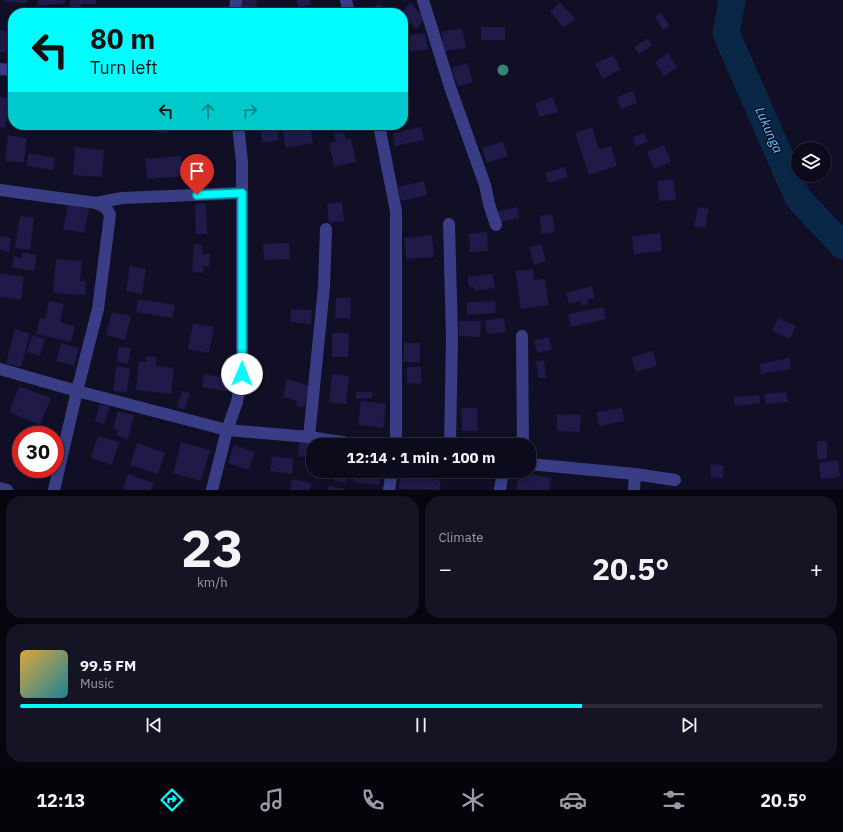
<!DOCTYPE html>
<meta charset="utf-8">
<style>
:root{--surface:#0c0b1c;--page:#151425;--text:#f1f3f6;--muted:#9a9ba3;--line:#2c2b3b;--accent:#00fcfe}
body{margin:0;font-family:"IBM Plex Sans",sans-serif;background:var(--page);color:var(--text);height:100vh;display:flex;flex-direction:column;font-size:15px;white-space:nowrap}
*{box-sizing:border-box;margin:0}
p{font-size:13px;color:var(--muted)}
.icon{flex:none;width:22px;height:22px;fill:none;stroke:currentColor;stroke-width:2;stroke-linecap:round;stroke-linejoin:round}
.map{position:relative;height:490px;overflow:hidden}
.drawer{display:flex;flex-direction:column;gap:6px;padding:6px;background:#07060f;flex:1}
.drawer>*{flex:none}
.top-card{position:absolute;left:8px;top:8px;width:400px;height:122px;border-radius:16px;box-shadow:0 2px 6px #0003,0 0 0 1px var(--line);background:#00fcfe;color:#111;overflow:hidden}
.controls{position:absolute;left:791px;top:142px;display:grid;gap:8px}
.controls a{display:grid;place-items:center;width:40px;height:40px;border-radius:50%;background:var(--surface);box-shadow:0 2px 6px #0003,0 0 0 1px var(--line);font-size:20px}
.speed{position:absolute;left:12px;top:426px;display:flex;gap:8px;font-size:20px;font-weight:700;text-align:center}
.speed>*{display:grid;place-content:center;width:52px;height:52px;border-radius:50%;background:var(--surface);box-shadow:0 2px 6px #0003,0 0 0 1px var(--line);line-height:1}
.speed .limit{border:6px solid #d22;background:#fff;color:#111}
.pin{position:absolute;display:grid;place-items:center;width:34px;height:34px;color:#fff;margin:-41px -17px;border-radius:50% 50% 50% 0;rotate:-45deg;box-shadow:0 0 4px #0007}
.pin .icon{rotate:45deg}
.me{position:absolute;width:44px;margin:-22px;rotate:1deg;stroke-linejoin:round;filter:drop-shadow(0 0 3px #0008)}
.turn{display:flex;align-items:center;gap:14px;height:84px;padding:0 16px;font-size:18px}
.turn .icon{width:52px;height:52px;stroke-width:2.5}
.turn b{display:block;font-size:28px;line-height:34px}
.lanes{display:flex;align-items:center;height:38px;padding:0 16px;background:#0003;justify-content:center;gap:20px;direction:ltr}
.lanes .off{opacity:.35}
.big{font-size:30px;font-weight:700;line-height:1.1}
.drawer .card{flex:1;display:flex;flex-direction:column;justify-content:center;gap:6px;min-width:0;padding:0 14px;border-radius:16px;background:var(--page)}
.drawer .dial{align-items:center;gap:0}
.dial b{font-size:52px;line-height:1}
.song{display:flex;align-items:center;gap:12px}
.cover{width:48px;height:48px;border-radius:6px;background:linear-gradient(135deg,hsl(40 70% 55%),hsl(190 70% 35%))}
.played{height:4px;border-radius:2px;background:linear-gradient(90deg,var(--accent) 70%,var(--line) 70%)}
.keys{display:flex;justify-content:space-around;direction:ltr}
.heat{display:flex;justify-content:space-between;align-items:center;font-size:22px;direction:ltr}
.drawer .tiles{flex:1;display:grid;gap:6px;grid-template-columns:1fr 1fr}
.card:last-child{grid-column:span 2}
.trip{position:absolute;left:306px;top:438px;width:230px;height:40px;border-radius:16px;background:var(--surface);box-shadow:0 2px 6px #0003,0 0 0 1px var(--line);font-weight:700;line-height:40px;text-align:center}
.tabs{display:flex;height:64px;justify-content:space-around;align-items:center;background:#05040b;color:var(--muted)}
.tabs .icon{width:28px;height:28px}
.tabs .selected{color:var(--accent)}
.tabs b{font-size:18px;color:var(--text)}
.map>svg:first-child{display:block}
</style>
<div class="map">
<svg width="843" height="490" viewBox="0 0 843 490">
<rect width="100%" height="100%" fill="#100f25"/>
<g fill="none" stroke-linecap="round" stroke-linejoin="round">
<path stroke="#0b2748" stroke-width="27" d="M732,0L726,33L798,198L843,246"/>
</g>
<path fill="#1f1a47" d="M5,0H27V3L5,2Z
M37,0H65V3L38,6Z
M70,0H96V4H81V7H70Z
M242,0H257L256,11L241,10Z
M297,0H310L311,5L298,7Z
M560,2L575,19L564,28L550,11Z
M410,3L426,18L416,29L403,17V13H401Z
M381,4L384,13H361L360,11Z
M661,13L670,26L663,30L655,17Z
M481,27H505V40H481Z
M462,28L466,48L445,51L441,32Z
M0,30L10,32L6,53L0,52Z
M425,33L428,49L410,52L407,36Z
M648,38L652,46L639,54L634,47Z
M668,53L677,67L664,76L655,62Z
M613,55L621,69L603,79L595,64Z
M467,63L473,82L458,87L452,68Z
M633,91L637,103L621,109L617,97Z
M0,97L10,98L5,128L0,127Z
M553,97L558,112L539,117L535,103Z
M84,125H104L103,129L83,127Z
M156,125H169L168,133L156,132Z
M198,125H217V126L199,129Z
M296,125H310L313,143L286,148L282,127Z
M277,126L279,140L262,143L260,129Z
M421,127L424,140L395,146L393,133Z
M592,127L599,149L611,146L617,166L589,175L575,133Z
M344,132L346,140L351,139L356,162L334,167L329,143L336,142L334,134Z
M644,133L648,142L636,146L633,137Z
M8,135L27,138L24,163L5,161Z
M503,142L508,156L487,163L482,148Z
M664,145L671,162L654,169L647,152Z
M75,147L104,150L102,177L73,175Z
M28,153L55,158L53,170L27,166Z
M181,156L183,176L147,179L145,159Z
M200,158L203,178L188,180L186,160Z
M565,167L568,177L549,183L545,173Z
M673,179L676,200L659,201L657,181Z
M424,181L427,195L401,201L398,187Z
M342,202L344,221L329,222L327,204Z
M206,203L207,234H196L195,204Z
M68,205L89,209L84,233L63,229Z
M517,207L519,218L501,222L498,211Z
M698,207L709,209L705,228L694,226Z
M552,214L555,232L542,234L539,216Z
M20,216L34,218L30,250L15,248Z
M487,232L488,251L470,252L469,234Z
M660,233L662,251L634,254L632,236Z
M432,235L434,257L406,259L404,238Z
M0,236L11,238L9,252L0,250Z
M289,243L290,259L264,260L263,244Z
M194,244L202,245V254H210L209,267L204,266L203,273L192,272Z
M541,244L546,261L534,265L529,247Z
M22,252L37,255L34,271L12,267L14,256L21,258Z
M56,259L82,261L80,281H86L85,295L53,293Z
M130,266L146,269L142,294L126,291Z
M533,269L534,280L545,279L549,305L521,309L515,271Z
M0,273L24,277L21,300L0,297Z
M492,274L495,288L475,291L474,287H469L467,277Z
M592,286L595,298L587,300L589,304L582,306L580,301L569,304L566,293Z
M336,298H351L350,319L335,318Z
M138,299L175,305L172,318L136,312Z
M49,301L64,304L60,322L75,326L71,342L36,334L40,318L45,319Z
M495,301L496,313L467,315V302Z
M603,307L606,319L571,327L568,314Z
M291,309L312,310L311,324L290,322Z
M112,312L131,316L125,340L106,335Z
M504,318L506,332L487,334L485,320Z
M778,318L796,326L790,339L772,331Z
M459,321H481L480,337L459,336Z
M193,323L214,327L209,353L188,349Z
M15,329L30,334L21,367L6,363Z
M332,333H349L348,357H332Z
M32,335L45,339L40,356L27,352Z
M549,337L552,350L537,353L534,340Z
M61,343L79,348L74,366L56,361Z
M404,343H420V362H403Z
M119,346L131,348L128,364L116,362Z
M653,351L657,366L636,372L631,357Z
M146,356L157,357L156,366L174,368L171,394L136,390L139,361L146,362Z
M789,358L791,369L761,374L760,364Z
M544,360L546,378H538L536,361Z
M116,366L130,368L127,392L113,391Z
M407,367H421V384L407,383Z
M204,374L232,379L230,392L202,387Z
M332,374L349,376L346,404L329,402Z
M287,379L310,386L304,408L296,406L297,401L283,397Z
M19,386L51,398L40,425L9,412Z
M182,391L190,393L184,410L177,407Z
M356,392H372V398L356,399Z
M786,392L788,402L766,404L764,394Z
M759,395L760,403L735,406L734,397Z
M361,401L386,404L383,428L358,425Z
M100,404L110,407L104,424L95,421Z
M461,408H477L478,431H462Z
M622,408L624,421L599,426L596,412Z
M118,411L134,415L128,439L116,436L118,430L113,429Z
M557,414L581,415L580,432L557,431Z
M98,436L119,442L112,465L91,458Z
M300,440L321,444V445H313V458L298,456Z
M817,441H827V459H817Z
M181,442L210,450L201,481L173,473Z
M137,443L165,453L158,474L130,465Z
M234,445L255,452L249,470L228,463Z
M272,456L293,459L292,474L270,471Z
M838,460L840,477L821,479L819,463Z
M711,464L723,465V478L711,477Z
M335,471H349L346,483L333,481Z
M355,471H381L379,485L354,482Z
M402,472L441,481L439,490L398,489Z
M520,472L551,478L549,490H516Z
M128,474L154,483L151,490H128L123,488Z
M292,479L311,483L310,490H290Z
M329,486L345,489V490H328Z"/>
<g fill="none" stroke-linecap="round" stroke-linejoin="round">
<path stroke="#393d85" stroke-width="12" d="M346,0L349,13
M423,0L450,87L485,185L489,204L496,225
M235,13L236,0
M0,69L13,70
M379,125L396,211V445
M0,190L96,203C104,206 107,208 110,215L98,309L77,391L54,490
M96,203L122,198L242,193
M449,224L452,337L450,445
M522,336L523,445
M0,369L77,391L227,430L309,437L361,445
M309,437L324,287L326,229
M529,464L635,474L675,480
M0,488L7,490
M212,490L227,430L237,402L242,374V162L238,125
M389,490L392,471
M500,490L503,471
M634,490L635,474"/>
</g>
<circle fill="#3a8274" cx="503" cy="70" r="5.5"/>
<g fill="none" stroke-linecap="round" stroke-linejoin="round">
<g stroke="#00a4a5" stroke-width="10">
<path id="route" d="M197,195L242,193V374"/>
</g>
<use href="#route" stroke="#00fcfe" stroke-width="7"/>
</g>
<g text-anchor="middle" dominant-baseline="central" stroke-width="3" stroke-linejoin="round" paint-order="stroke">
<g font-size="13" font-style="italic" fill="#61c5ff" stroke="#100f25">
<text transform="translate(769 130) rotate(66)">Lukunga</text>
</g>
</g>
</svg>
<div class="controls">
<a><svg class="icon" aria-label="layers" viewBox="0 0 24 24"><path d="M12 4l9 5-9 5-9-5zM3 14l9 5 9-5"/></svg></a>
</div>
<div class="speed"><div class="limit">30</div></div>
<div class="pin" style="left:197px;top:195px;background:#d93025"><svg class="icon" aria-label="arrive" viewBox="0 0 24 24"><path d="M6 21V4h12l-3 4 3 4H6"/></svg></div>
<svg class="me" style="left:242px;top:374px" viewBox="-20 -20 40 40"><circle r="19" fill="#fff"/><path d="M0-13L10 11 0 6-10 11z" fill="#00fcfe"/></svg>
<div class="trip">12:14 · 1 min · 100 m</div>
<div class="top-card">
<div class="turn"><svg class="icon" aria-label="left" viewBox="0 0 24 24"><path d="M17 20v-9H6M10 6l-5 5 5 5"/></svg><div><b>80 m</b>Turn left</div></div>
<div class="lanes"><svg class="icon" aria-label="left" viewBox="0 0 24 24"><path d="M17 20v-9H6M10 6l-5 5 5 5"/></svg><svg class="icon off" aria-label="ahead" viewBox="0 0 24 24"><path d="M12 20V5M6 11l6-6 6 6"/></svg><svg class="icon off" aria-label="right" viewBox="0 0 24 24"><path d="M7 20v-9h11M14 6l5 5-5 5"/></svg></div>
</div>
</div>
<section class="drawer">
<div class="tiles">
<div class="card dial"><b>23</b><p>km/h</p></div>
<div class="card"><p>Climate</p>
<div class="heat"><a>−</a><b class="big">20.5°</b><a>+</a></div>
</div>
<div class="card">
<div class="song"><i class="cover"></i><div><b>99.5 FM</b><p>Music</p></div></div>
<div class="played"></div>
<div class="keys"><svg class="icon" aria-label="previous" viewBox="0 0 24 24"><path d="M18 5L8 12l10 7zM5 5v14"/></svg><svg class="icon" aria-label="pause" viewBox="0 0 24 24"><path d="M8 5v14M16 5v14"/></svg><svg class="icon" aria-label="next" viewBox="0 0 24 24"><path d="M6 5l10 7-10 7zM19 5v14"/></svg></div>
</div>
</div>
</section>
<nav class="tabs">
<b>12:13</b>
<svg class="icon selected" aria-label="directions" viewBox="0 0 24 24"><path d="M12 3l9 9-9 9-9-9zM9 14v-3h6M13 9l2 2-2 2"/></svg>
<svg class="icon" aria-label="music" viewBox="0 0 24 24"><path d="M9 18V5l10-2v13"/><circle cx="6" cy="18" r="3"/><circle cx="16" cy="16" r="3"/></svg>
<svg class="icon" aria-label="phone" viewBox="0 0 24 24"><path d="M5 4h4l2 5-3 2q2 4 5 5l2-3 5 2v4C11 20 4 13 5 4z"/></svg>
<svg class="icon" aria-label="climate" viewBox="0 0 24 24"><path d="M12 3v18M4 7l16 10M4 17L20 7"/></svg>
<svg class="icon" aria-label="car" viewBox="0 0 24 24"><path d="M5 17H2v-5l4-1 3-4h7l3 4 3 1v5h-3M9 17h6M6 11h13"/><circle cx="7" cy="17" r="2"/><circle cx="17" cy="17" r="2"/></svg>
<svg class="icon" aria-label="filters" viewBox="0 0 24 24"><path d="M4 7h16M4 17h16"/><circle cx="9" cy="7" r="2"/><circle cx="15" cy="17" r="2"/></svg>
<b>20.5°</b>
</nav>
